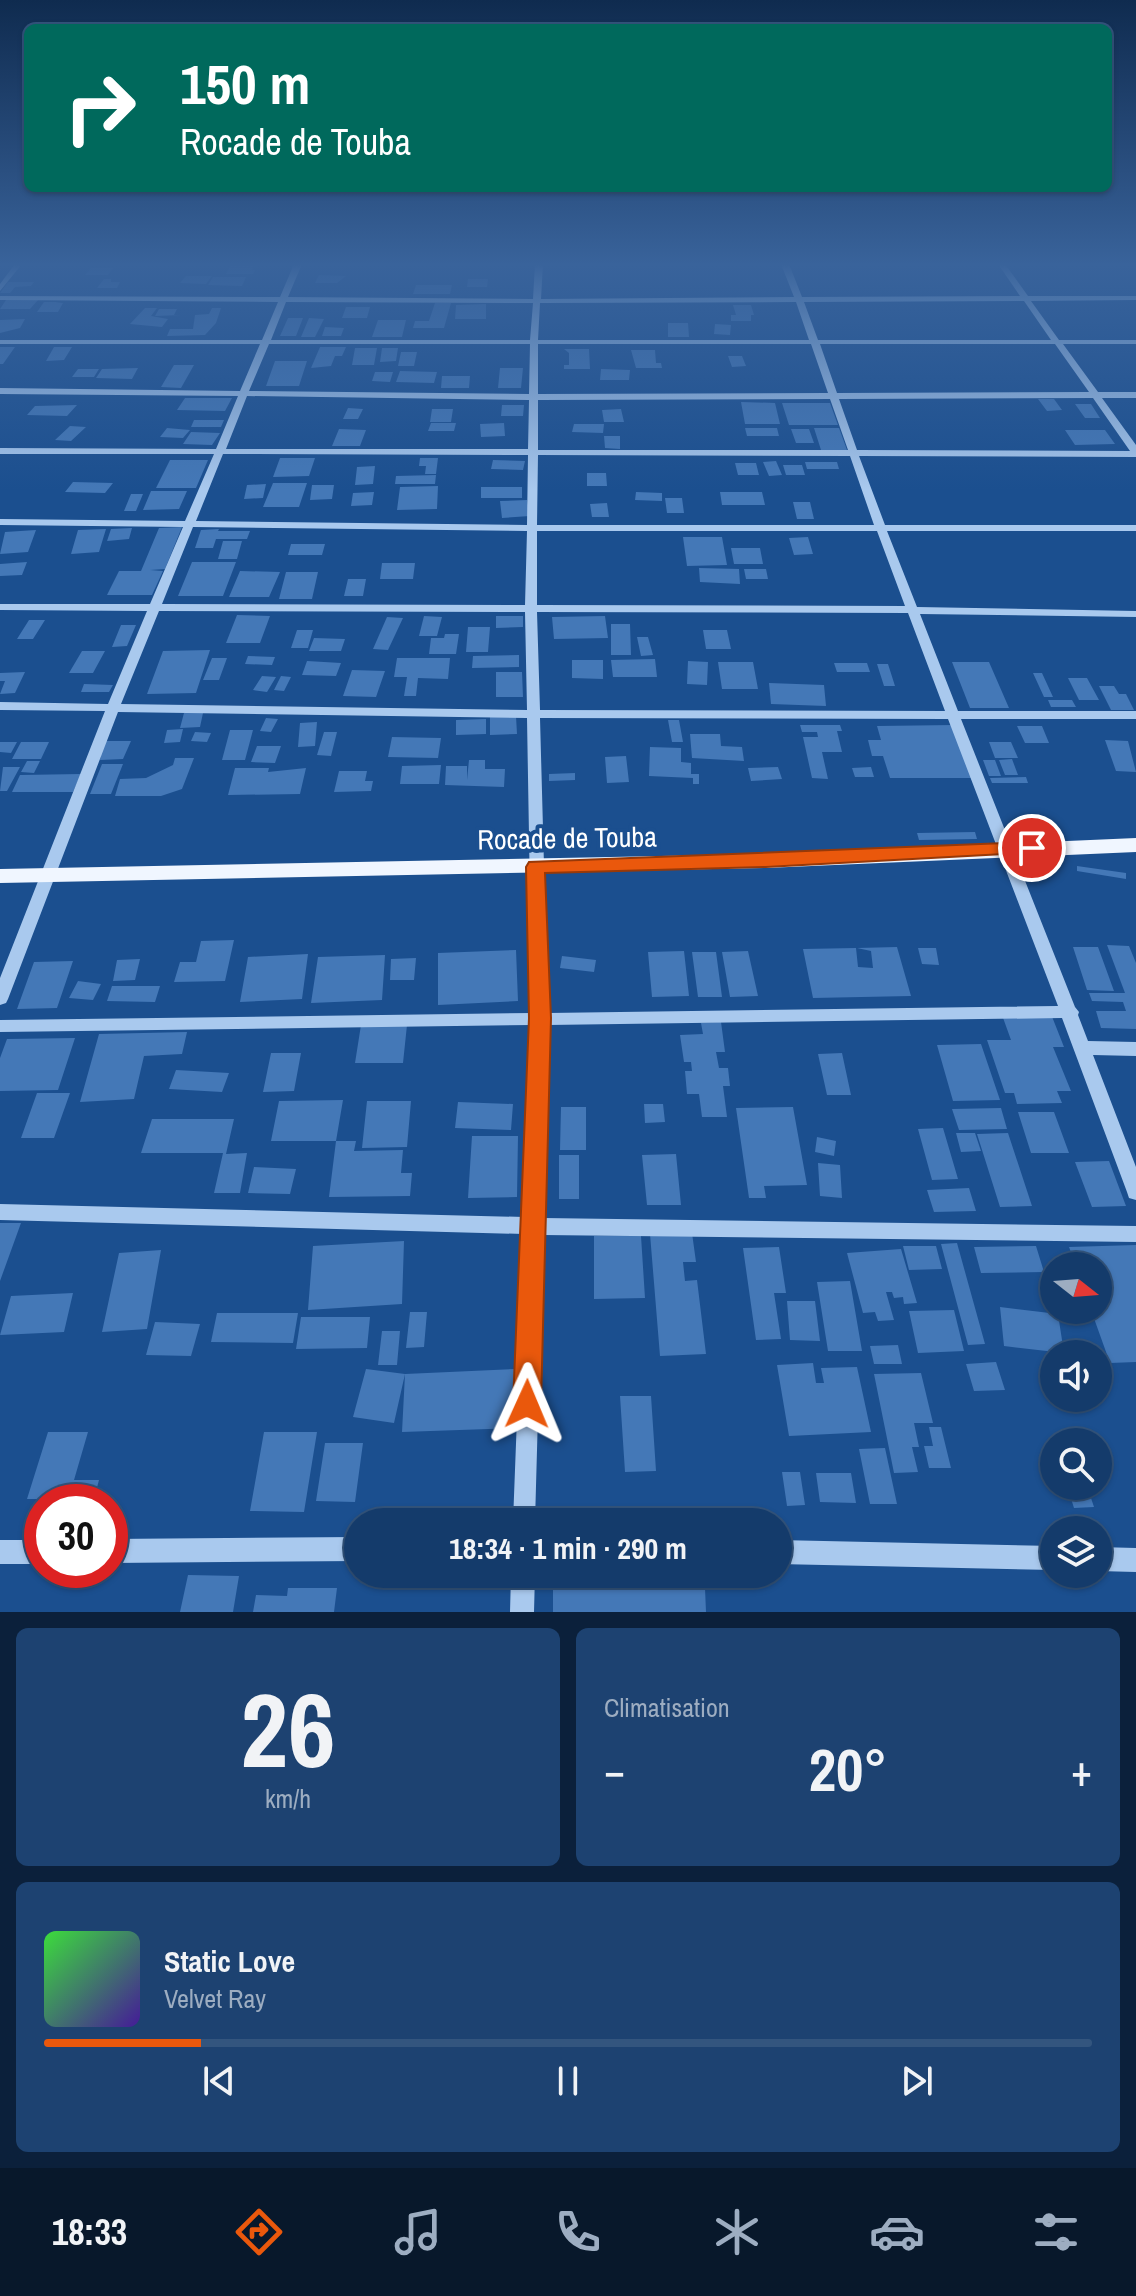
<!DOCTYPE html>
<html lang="fr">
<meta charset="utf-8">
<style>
:root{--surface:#143b6b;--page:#1d4271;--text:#f1f3f6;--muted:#9dadc1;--line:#33557e;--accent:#ea580c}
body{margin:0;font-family:"Archivo Narrow",sans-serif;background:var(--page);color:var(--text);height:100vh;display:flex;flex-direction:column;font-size:30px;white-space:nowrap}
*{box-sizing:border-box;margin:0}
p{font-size:26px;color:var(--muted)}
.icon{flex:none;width:44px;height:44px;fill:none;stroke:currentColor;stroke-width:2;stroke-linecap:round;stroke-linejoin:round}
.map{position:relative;height:1612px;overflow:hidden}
.sheet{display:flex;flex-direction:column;gap:16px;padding:16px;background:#0b203b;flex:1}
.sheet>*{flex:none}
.banner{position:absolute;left:24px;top:24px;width:1088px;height:168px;border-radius:12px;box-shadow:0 2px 6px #0004,0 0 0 2px var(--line);background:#00695c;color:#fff;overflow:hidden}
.needle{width:52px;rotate:107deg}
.buttons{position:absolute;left:1040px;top:1252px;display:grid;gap:16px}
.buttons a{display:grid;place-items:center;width:72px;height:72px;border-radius:50%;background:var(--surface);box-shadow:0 2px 6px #0004,0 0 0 2px var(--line);font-size:40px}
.speed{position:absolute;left:24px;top:1484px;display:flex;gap:16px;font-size:40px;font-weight:700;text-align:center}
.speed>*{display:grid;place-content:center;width:104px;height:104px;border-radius:50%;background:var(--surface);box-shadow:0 2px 6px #0004,0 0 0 2px var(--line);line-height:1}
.speed .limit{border:12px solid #d22;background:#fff;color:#111}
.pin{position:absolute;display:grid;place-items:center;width:68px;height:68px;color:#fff;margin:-34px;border:4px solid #fff;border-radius:50%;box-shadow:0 2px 8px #0007}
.me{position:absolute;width:88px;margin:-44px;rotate:1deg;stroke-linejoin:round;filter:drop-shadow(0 0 6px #0008)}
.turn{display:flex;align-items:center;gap:28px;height:168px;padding:0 24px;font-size:36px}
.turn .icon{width:104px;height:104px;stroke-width:2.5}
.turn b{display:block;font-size:56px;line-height:68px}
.big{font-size:60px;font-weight:700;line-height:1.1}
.sheet .tile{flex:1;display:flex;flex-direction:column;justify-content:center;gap:12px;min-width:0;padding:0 28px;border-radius:12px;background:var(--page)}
.sheet .dial{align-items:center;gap:0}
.dial b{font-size:104px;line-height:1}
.song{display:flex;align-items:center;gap:24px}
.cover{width:96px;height:96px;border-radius:12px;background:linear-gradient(135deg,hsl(120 70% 55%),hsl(260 70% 35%))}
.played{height:8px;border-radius:4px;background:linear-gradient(90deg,var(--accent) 15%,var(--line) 15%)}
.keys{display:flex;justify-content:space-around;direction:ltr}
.heat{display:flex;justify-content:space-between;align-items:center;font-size:44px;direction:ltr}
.sheet .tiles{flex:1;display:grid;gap:16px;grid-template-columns:1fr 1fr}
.tile:last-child{grid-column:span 2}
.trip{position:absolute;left:344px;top:1508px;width:448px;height:80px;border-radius:40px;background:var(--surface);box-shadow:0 2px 6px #0004,0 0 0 2px var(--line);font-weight:700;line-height:80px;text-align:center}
.dock{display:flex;height:128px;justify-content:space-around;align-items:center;background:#08182b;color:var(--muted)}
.dock .icon{width:56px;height:56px}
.dock .active{color:var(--accent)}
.dock b{font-size:36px;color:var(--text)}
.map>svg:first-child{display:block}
</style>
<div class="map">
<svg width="1136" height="1612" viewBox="0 0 1136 1612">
<rect width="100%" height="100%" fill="#1b4f8f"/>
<path fill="#4478b7" d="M231,264H254L252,270H255L253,274H226Z
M91,268H113L108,275H85Z
M319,275L346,276L337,283H315Z
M186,276H212L206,284L180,283Z
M213,277H246L242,286L208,285Z
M104,279H111V282H120L117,288H97Z
M468,279H488L487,287H467Z
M8,282H34L31,286L15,287L10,293H0Z
M416,285H452L450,294H413Z
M6,300H38L30,309H0Z
M44,302H55L63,303L58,312H37Z
M435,303H451L444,328H413L415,321H429Z
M486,304V319H455L456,305Z
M733,305H751L754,315H751V321H731V315H736Z
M346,307H370L367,318H342Z
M145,308H157L151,316L168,319L162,327L130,324Z
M212,308H221L216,323L205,335L167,336L170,329H193L195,315L209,314Z
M159,309H177L174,315H181L155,316Z
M288,318H303L296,336H280Z
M309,318L324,319L315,337H301Z
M25,319L20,328L0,333V320Z
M378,320H406L402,337H372Z
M668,323H688L689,337H668Z
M715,324L731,325L730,335L714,334Z
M325,327L344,328L341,336H322Z
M0,347H15L3,364H0Z
M54,347H72L64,360L46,361Z
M320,347H346L342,356H335L331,366L311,368Z
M355,348H377L374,365H352Z
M382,348H398L396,361L380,362Z
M564,349H589L590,369H564V365H569V353Z
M631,350H655L656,363H661L662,368H636Z
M401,352H417L414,366H398Z
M728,356H742L746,366L732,367Z
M275,361H307L299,386H266Z
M174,365H194L181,388L161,387Z
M138,368L132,379L96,378L102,369Z
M500,368H523L521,388H498Z
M78,369H99L94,377H72Z
M601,369L630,370L629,380H600Z
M400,371L437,372L434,383L396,382Z
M375,372H393L390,382L372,381Z
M442,376H470L469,388H441Z
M185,398H232L225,411L177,410Z
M1038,399H1054L1062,410L1047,411Z
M741,402L775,403L780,424H745Z
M782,403H830L838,425H789Z
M1075,404H1091L1100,418H1085Z
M77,405L67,416L27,415L35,406Z
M502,405H524L523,416H501Z
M348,408L363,409L358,419H343Z
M432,409H453L451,422H430Z
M621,409L624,422H604L602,410Z
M194,420H224L221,427H191Z
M431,423H456L454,431H428Z
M504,423L505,436L481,437L480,424Z
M574,424H604L603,433L572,432Z
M70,426L86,427L71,441L55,440Z
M167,428L190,430L183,438L160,437Z
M745,428H777L779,436H747Z
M814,428H839L847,450H821Z
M339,429L366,430L360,446H332Z
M791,429H809L814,443H796Z
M1065,430H1105L1115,444L1075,445Z
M191,432L220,433L212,445L183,444Z
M604,436H620V449L605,448Z
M280,458H315L309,476L273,477Z
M420,458H438L436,474H425L426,466H419Z
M170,460H208L196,488H156Z
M493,460L525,461L523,470L491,469Z
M776,461L782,475L769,476L763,462Z
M805,462H837L839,469H807Z
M735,463H756L759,475H738Z
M783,465H802L805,475H786Z
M375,466L373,484L355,485L357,467Z
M587,473H606L607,486H587Z
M436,475L435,484H395L396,476Z
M73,482L113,483L105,493L65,492Z
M273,483H307L299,507H263Z
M266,484L263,498L244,499L247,485Z
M312,485H334L332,499L310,500Z
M438,486L437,509L397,510L400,487Z
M481,487H522V498H481Z
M151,491H187L179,509L143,510Z
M374,492L372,505L351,506L353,493Z
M636,492L662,493V501L635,500Z
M720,492H762L765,505H722Z
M131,494H143L136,511H124Z
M665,498H682L684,513H667Z
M527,500L530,516L502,518L500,501Z
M793,502H810L814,519H797Z
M607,503L609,517H592L590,504Z
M182,527L165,569L150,570L163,571L152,595H107L119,571H141L159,528Z
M132,528L129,539L107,541L111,529Z
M106,529L99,552L71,554L78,530Z
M219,529L218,531H250L247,539H216L213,548H195L201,530Z
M36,530L28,552L0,554L5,532Z
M683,537H722L727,565L687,566Z
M808,537L813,554L794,555L789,538Z
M223,541H242L237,559H218Z
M291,544H325L322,555H288Z
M731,548H760L763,564H734Z
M27,562L22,575L0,576V564Z
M192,562H236L223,596H178Z
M382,563H415L413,579H380Z
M699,568L739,569L740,584L700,582Z
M744,569H766L768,579H746Z
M240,571L280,572L269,597H229Z
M286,572H318L312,599H279Z
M348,579H366L363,596H344Z
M237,615L270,616L260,643H226Z
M424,616L442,617L437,636H419Z
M496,616H523V627L496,628Z
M605,616L608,638L554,639L552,617Z
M387,617L403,618L388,650L373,649Z
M29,620H45L33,639H17Z
M611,624H630L631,655H611Z
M121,625H136L127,646L112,647Z
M468,627H490L488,652H466Z
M297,630H313L308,648H291Z
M703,630H727L731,649H706Z
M445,634H459L456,654H429L431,638H444Z
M637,637H648L653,655L641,656Z
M314,638L345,639L341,651H309Z
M210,650L196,693L147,694L163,651Z
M82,651H105L93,673H69Z
M519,655V667L472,668L473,656Z
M248,656L275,657L272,665L245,664Z
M212,658H227L219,680H203Z
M397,658H450L448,679L418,678L416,696H404L407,677H394Z
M655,659L657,677H613L611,660Z
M572,660H603V679L572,678Z
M307,661L341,663L336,676L302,675Z
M688,661L708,662L707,685L687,684Z
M718,662H753L758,689H722Z
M952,662H989L1009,708H970Z
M834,663H867L870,672H837Z
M877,664H888L895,686H884Z
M352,670L385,671L376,697L343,696Z
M25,672L15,693L0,694L5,681H0V673Z
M496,672H522L523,697H496Z
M1033,673H1042L1053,697H1044Z
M262,676L276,677L267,692L253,690Z
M281,676L291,677L284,691L274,690Z
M1068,678H1087L1099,700H1079Z
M769,683L824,685L826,706L771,704Z
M84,684L113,685L109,692H81Z
M1099,686H1114L1119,694H1126L1134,710H1111Z
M1048,700H1072L1076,707H1051Z
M184,713H203L200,727L180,728Z
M516,716L517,734L490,735V717Z
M266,718L278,719L271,732L260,731Z
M486,719V734L456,735V720Z
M668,720H679L683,742H672Z
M317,722L315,746L298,747L300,723Z
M800,725H840L842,731H837L842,752H822L828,779L812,778L803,737H818L817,732H802Z
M954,725L973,778H890L883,756H872L868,740H881L877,726Z
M1017,726H1042L1049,743H1025Z
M183,729L180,742L164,743L167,730Z
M230,730H253L245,760H222Z
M195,732L211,733L207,742L191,741Z
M324,732H337L331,756L317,755Z
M690,734H720L721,746L742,747L744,761L692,758Z
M392,737L441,738L438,758L388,757Z
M1105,740L1128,741L1136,772L1116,771Z
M103,741H131L123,759L100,760Z
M0,742H17L11,753L0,752Z
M21,742H49L41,759H12Z
M989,742H1011L1018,758H995Z
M257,746H281L275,763L251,762Z
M650,747L681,748V762L691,763V774H699V784H693V778L649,776Z
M626,756L629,782L607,783L605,757Z
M175,758H194L182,789L161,796H115L120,779L146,778L173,765Z
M1012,759L1018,775H1005L999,760Z
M469,760H485V769H505L504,787L445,785L446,766H467V780Z
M983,760H995L1001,776H989Z
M27,761H40L34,773L21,772Z
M102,764H123L111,794H90Z
M441,765L439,784H400L402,766Z
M3,767H20L7,791H0Z
M778,767L782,779L751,781L748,768Z
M871,767L874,777H855L852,768Z
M235,768H269L268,772L306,768L300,794L228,795Z
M339,771H367L365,781H373L371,791L334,792Z
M575,773V780L549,781V774Z
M81,774L73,792H12L20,775Z
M1026,777L1028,783H992L990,778Z
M975,832L977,839L919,840L917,833Z
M1077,866L1126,873V879L1077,871Z
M234,940L225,981L174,982L180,962H196L201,941Z
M1107,945L1129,946L1136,963V1029L1101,1028L1096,1011H1126L1123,1002L1092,1001L1089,993H1125Z
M897,947L911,996L813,998L803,949L856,948L858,967L873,968L871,951L857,948Z
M1073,947H1098L1114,991L1087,990Z
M918,948H936L939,965L922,964Z
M516,950L518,1001L438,1005V953Z
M684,951L689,996L652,997L648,952Z
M748,951L758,996L730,997L722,952Z
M692,952H716L722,997H698Z
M308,954L302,999L240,1002L248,957Z
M385,955L382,1000L311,1003L318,957Z
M562,956L596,960L594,972L560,968Z
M416,958L414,980H390L391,959Z
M140,959L135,980L113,981L117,960Z
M73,961L57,1008L17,1009L34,962Z
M78,981L101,984L93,1000L69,998Z
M112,986H160L155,1002L107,1001Z
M1051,1014L1064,1047H1053L1071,1091H1057L1062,1103L1017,1104L1014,1093H1005L987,1040H1011L1002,1015Z
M721,1022L725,1052H716L719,1068H728L730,1086H723L727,1117H702L699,1094H687L685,1071H692L691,1062H684L680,1035L703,1034L701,1023Z
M361,1025H407L403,1063H355Z
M187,1032L182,1054L144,1056L134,1099L80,1102L99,1034Z
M75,1038L58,1090L0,1091V1058L7,1039Z
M981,1044L1000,1100L953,1101L937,1045Z
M271,1053H301L294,1091L263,1092Z
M842,1053L851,1095H827L818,1054Z
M176,1070L229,1073L222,1092L169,1089Z
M37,1093H70L54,1138H21Z
M343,1100L336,1141H356L354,1151L403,1150L401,1173H412L410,1196L329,1197L336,1141H271L279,1101Z
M367,1101H411L407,1147L362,1148Z
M458,1102L513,1104L511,1130L455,1128Z
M644,1104H663L665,1122L645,1123Z
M561,1107H586V1150H560Z
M793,1107L807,1185L764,1186L766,1198H749L736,1108Z
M1001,1108L1007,1129L959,1130L952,1109Z
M1018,1112H1054L1069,1153H1031Z
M152,1119H234L226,1154L247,1153L240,1193H214L223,1153H141Z
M943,1128L958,1179L932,1180L918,1129Z
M956,1133H975L981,1151L961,1152Z
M1008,1133L1032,1206L1000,1207L977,1134Z
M472,1136H518L517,1197L468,1198Z
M817,1137L836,1141L834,1156L815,1152Z
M676,1154L681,1205H647L642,1155Z
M559,1155H579V1199H559Z
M1109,1161L1126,1206L1092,1207L1075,1162Z
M818,1163L840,1165L842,1198L820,1196Z
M254,1167L296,1169L290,1194L248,1193Z
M969,1188L976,1211L934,1212L927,1190Z
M0,1223H21L0,1281Z
M692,1233L696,1262H683L685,1281L697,1280L706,1354L660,1356L650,1234Z
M594,1236H641L645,1298L594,1299Z
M404,1241L402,1304L308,1310L313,1246Z
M957,1243L985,1344L968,1345L941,1244Z
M1136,1245V1362L1110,1363L1091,1310H1098V1266H1076L1069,1247Z
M903,1246H936L942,1269L909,1270Z
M1036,1246L1044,1272L981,1273L974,1247Z
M779,1247L786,1293H774L781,1339L756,1340L743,1248Z
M901,1249L917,1303L904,1304L903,1297L894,1298L892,1292H886L894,1320L878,1321L875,1312L863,1313L847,1253Z
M161,1250L147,1329L102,1332L119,1253Z
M850,1281L862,1351H828L817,1282Z
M73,1293L64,1332L0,1335L11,1296Z
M787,1301H815L820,1341L790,1340Z
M1000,1307L1058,1314L1064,1353L1004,1346Z
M954,1310L964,1351L918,1353L909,1311Z
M1060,1310H1087L1090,1316L1063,1318Z
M410,1312H427L424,1347L406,1348Z
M217,1313H298L293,1343L211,1342Z
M301,1317H370L367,1348L296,1349Z
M155,1322L200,1324L191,1356L146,1355Z
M382,1331H400L397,1365H378Z
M898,1345L902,1364H874L870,1346Z
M996,1362L1005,1390L974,1391L966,1364Z
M813,1363L816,1383H824L821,1368L857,1367L871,1432L789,1436L777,1365Z
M366,1369L405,1374L394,1423L353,1417Z
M515,1369L516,1428L402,1432L405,1374Z
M921,1373L933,1423H914L919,1447H912L918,1472L894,1473L874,1374Z
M620,1396H651L656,1471L625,1472Z
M929,1427H941L951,1468H929L924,1446H933Z
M48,1432H88L74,1480H99L94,1499H27Z
M264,1432H317L304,1512L250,1511Z
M325,1443H363L355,1502L316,1501Z
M885,1448L897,1504H870L859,1449Z
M782,1472H800L805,1505L787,1506Z
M816,1473H851L856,1503L820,1502Z
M1067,1486H1087L1094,1507L1074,1508Z
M553,1574H671L673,1589L705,1588L706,1612H553Z
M188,1575L239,1576L233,1612H180Z
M288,1588H337L334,1612H253L256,1595L287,1596Z"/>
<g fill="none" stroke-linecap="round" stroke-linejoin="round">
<path fill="#a9c9ee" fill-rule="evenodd" d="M15,264H22L0,291V284Z
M294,264H302L288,297L533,299L535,264H543L541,299L794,297L781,264H789L802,297L1020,296L998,264H1005L1028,296H1136V300L1031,301L1059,340H1136V344H1063L1098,392H1136V398H1102L1136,445V457L859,456L885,525H1136V531H887L917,607L1136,611V617L920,614L958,711H1136V719H961L1075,1007L1079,1012L1078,1015L1088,1041L1136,1042V1056L1093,1055L1136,1167V1200L1129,1198L1127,1192L1062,1018L548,1025L543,1218L1136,1226V1242L543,1235L535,1522H513L524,1234L0,1220V1204L524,1217L531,1025L0,1032V1020L532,1013L527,718L118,712L8,999L6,1003L0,1005V978L105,711L0,710V702L108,704L147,611L0,610V604H150L183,527L0,525V519L185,521L214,454H0V448L216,449L238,396L0,394V388L240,391L260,344H0V340H262L278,302L0,300V296L280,297ZM1024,301L1051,340H818L804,302ZM286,302L533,303L530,340H271ZM796,302L809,340H538L540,303ZM269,344H530L529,394L249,391ZM538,344H811L828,393L538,394ZM820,344H1055L1089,392L837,393ZM247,396L529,400L528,449H226ZM1093,398L1130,451L857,450L839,399ZM830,399L848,450H538V400ZM223,454L528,455L527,525L196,521ZM538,455L850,456L874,525H537ZM193,527L527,531L525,605L162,604ZM537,531H877L905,606L537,605ZM159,611L525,612L527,710L121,704ZM537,612L908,613L945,711L540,710ZM540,718L948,719L1058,1006L548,1013Z
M358,1537V1561L110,1563V1539Z
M0,1540H42V1564H0Z
M778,1540L1054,1546V1570L778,1564Z
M1098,1547L1136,1548V1572L1098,1571Z
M511,1574H535L534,1612H510Z"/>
<path fill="#f0f6ff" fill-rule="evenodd" d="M1136,838V852L766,868L0,883V869L766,854Z"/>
</g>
<linearGradient id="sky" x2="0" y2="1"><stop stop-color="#0f2b4f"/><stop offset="0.54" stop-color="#39639b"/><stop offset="1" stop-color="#39639b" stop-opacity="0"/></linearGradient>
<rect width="1136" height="490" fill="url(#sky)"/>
<path fill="#ea580c" stroke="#983908" stroke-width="2" d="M1032,842L1039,843V852L766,867L545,873L551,1018L541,1404L537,1413L527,1417L517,1413L513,1404L529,1018L526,867L529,862Z"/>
<g text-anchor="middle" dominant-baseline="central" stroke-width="8" stroke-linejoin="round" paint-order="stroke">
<g font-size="28" fill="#fff" stroke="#1b4f8f">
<text transform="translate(567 838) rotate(-1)">Rocade de Touba</text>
</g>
</g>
</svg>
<div class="buttons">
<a><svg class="needle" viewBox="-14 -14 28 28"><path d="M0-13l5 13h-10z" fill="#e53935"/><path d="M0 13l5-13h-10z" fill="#9dadc1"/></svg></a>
<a><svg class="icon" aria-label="sound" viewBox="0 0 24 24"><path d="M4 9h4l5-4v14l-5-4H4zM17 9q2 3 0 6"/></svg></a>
<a><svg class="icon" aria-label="search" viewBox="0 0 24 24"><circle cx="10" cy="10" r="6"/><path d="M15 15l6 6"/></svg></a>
<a><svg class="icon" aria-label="layers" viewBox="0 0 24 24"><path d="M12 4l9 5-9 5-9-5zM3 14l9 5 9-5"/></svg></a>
</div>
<div class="speed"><div class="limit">30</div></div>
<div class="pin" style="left:1032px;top:848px;background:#d93025"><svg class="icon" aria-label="arrive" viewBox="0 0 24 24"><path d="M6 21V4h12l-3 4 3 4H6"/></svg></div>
<svg class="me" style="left:527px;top:1404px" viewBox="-20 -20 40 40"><path d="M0-17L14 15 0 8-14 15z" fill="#ea580c" stroke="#fff" stroke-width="4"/></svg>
<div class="trip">18:34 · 1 min · 290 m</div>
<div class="banner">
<div class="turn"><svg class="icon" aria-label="right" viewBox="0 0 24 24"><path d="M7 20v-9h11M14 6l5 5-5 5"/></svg><div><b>150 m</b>Rocade de Touba</div></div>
</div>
</div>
<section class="sheet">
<div class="tiles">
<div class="tile dial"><b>26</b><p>km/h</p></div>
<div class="tile"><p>Climatisation</p>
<div class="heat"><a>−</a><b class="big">20°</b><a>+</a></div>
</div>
<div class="tile">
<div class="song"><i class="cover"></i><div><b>Static Love</b><p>Velvet Ray</p></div></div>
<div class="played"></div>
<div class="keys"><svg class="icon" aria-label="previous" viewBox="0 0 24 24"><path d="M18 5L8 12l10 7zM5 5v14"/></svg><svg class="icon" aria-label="pause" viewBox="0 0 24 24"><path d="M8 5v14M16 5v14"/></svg><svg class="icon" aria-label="next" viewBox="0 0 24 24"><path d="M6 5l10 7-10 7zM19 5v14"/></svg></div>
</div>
</div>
</section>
<nav class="dock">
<b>18:33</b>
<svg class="icon active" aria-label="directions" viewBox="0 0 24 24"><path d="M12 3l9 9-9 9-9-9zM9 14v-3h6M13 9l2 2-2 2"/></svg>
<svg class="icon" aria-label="music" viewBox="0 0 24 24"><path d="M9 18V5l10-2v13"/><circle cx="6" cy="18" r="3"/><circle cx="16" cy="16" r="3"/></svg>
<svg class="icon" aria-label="phone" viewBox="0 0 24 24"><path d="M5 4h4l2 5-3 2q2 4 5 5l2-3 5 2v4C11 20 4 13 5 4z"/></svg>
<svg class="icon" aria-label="climate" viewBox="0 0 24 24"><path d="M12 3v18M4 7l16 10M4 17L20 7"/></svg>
<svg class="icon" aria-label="car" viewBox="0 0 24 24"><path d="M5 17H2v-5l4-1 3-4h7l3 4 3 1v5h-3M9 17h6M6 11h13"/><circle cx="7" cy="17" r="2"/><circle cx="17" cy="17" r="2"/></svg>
<svg class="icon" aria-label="filters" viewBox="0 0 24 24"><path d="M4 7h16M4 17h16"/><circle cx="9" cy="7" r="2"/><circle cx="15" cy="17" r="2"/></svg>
</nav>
